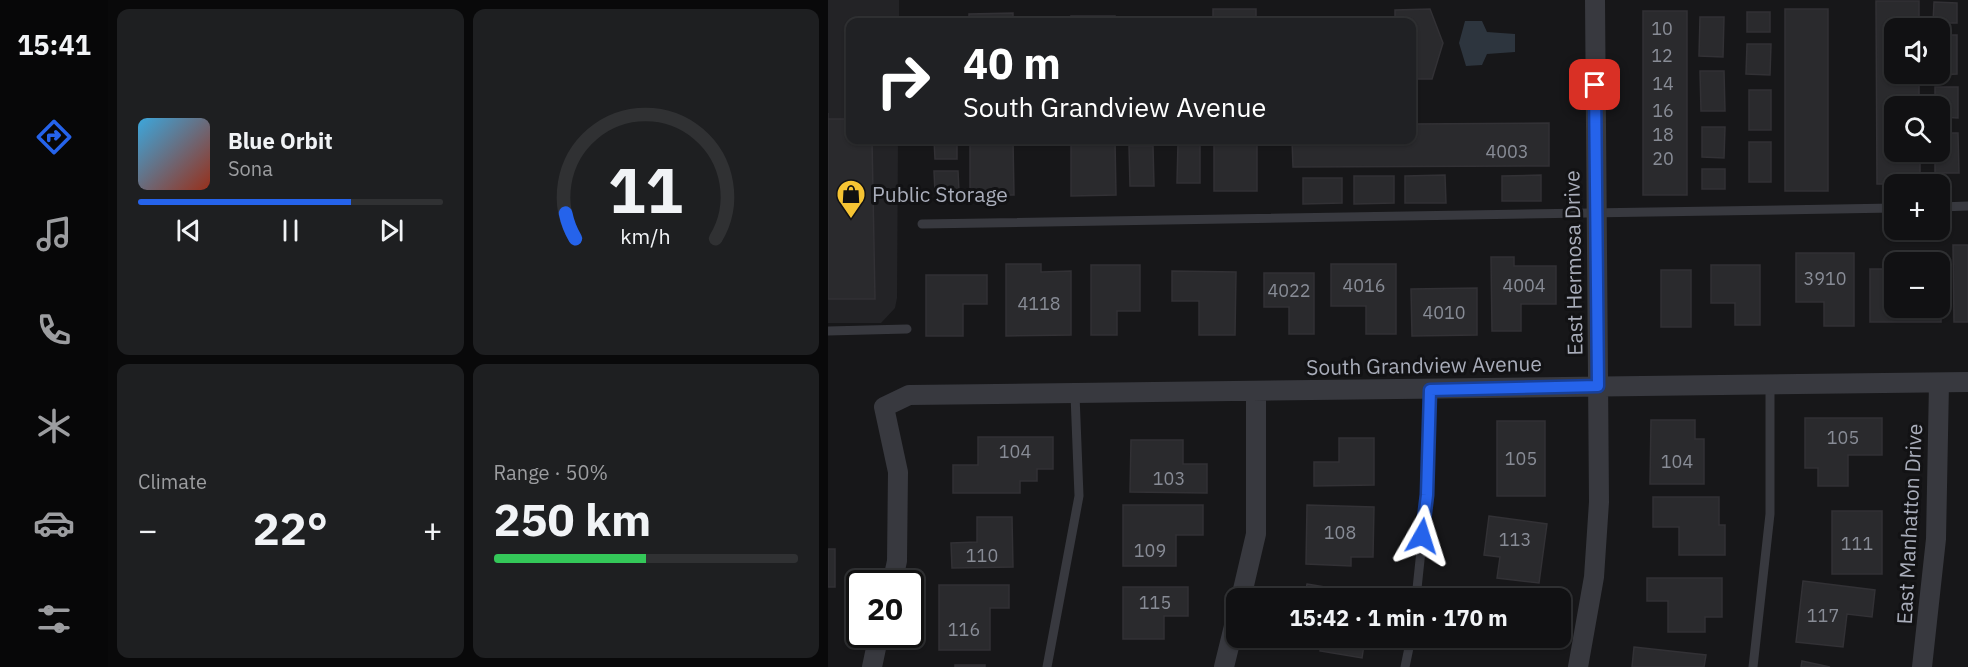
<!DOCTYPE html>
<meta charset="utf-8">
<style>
:root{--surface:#111113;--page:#1e1f21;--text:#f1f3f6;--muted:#9c9da0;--line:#303133;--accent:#2563eb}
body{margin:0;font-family:"IBM Plex Sans",sans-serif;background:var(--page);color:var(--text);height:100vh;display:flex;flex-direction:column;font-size:22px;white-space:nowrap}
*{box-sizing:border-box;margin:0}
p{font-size:20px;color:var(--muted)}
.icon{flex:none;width:33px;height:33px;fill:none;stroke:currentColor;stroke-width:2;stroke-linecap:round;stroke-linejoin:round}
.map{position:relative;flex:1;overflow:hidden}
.sheet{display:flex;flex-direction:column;gap:9px;padding:9px;background:#09090a;width:720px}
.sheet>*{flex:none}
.top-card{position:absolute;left:18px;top:18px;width:570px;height:126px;border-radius:12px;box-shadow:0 2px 4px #0004,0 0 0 2px var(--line);background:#202124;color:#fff;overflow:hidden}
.tools{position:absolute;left:1056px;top:18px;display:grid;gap:12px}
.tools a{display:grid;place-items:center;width:66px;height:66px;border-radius:12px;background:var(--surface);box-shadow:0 2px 4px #0004,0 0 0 2px var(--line);font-size:30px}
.speed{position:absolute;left:18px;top:570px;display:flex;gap:12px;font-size:30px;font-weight:700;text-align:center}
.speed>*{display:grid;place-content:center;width:78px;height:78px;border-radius:50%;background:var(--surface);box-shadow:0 2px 4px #0004,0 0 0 2px var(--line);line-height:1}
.speed .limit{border:3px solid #111;border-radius:9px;background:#fff;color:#111}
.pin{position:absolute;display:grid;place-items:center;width:51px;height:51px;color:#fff;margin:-26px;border-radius:12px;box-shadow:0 3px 9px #0006}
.me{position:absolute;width:66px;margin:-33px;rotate:6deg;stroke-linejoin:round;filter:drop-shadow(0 0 4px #0008)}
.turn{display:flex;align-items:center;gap:21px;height:126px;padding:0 18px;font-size:27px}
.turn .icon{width:78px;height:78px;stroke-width:2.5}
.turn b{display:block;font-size:42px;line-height:51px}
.big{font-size:45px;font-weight:700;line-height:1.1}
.sheet .tile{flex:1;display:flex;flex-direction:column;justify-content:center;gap:9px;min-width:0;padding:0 21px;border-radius:12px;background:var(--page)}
.sheet .dial{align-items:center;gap:0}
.dial svg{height:156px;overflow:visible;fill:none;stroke:var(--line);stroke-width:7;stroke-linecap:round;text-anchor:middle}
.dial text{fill:var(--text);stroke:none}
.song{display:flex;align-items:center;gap:18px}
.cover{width:72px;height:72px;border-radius:9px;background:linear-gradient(135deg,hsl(200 70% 55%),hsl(10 70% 35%))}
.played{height:6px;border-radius:3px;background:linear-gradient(90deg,var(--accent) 70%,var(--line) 70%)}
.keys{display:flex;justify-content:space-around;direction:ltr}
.heat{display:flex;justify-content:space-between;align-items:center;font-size:33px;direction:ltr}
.charge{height:9px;border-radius:4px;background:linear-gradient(90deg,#34c759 50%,var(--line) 0)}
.sheet .tiles{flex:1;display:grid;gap:9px;grid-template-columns:repeat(2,1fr)}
.trip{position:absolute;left:398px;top:588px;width:345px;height:60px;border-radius:12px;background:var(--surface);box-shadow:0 2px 4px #0004,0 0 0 2px var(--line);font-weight:700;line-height:60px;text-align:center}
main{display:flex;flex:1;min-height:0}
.dock{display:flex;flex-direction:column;width:108px;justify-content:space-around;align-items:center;background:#070708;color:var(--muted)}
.dock .icon{width:42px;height:42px}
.dock .current{color:var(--accent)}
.dock b{font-size:27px;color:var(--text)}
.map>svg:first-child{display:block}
</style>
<main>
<nav class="dock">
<b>15:41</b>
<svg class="icon current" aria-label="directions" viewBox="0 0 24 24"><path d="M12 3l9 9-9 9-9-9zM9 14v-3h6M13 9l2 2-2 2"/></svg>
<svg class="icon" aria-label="music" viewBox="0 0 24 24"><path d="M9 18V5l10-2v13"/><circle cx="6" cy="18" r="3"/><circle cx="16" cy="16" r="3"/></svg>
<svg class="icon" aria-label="phone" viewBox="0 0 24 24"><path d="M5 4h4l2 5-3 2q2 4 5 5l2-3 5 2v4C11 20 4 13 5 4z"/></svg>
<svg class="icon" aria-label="climate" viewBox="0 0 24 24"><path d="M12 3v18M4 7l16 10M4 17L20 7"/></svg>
<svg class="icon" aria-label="car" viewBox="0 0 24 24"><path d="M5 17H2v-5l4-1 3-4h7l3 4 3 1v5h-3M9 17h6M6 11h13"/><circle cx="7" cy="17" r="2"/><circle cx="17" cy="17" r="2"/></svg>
<svg class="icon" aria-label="filters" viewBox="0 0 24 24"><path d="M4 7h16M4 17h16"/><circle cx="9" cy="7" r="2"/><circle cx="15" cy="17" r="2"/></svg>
</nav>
<section class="sheet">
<div class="tiles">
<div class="tile">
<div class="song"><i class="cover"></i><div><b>Blue Orbit</b><p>Sona</p></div></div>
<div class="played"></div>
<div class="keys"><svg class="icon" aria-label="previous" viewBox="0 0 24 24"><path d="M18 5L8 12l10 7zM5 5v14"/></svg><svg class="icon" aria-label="pause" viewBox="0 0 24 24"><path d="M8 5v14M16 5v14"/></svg><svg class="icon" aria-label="next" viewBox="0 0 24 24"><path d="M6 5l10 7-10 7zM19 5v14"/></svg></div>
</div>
<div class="tile dial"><svg viewBox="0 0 100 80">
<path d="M14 69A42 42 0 1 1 86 69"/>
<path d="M14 69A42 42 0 0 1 9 56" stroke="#2563eb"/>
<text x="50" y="56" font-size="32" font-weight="700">11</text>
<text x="50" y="72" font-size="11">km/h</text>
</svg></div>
<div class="tile"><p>Climate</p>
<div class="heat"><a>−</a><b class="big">22°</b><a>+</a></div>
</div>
<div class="tile"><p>Range · 50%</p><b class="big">250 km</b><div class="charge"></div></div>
</div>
</section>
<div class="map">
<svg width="1140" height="667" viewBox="0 0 1140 667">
<rect width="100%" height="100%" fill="#171719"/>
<path fill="#232326" d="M0,0H71V22H22V140H70L69,298L67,308L53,323H0Z"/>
<path fill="#2d353e" d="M637,21H654L659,32L687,34V52L659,54L654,65L638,66L631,43Z"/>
<path fill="#2a2a2d" stroke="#323135" stroke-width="1.5" d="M1048,1H1091V28H1066V74H1091V106H1066V152H1092V184H1049Z
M1106,2L1129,3V23H1105Z
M385,9H428V22H385Z
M602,9L615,43L604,79H584V22H567V10Z
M957,9H1000V191H957Z
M815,11H859V195H815Z
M919,12H942V32H919Z
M185,13V22H141V14Z
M243,16H287V22H243Z
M872,17H896L895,57L871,56Z
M104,20H125V22H104Z
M1112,35H1129V74L1107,75L1112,74Z
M919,44H943L942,75L918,74Z
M872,71H896L897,111H873Z
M1107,87H1130V118L1112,117V106H1107Z
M921,90H943V130H921Z
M0,113V119H22V140H44L47,299H0Z
M721,123V166L465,167L464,140H584V124Z
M874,127H897L896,158L874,157Z
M1112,133H1130L1131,173H1107V152H1112Z
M106,140H129V159H107Z
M142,140H185L186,195H142Z
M243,140H287L288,195L243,196Z
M386,140H429V191H386Z
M921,142H943V182H921Z
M350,143L372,144V183H349Z
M301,146H325L326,186H302Z
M874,169H897V189H874Z
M106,171H130L131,191L107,192Z
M617,175L618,203H577V176Z
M713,175V201H674V176Z
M526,176H566V203L526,204Z
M475,178H514V203L475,204Z
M1125,245H1140V322H1126Z
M968,253H1026V326H996V302H968Z
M663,257H686V266H728V304H693V331H664Z
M178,264H213V272L243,271V335L178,336Z
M503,264H568V334H538V306H503Z
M263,265H312V311H289V335H263Z
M883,265H932V325H907V303H883Z
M1042,269H1066V308H1112L1113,282V322H1042Z
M833,270H863V327H833Z
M344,271L408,272L407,335H371V301H344Z
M436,273H486V334H461V307H436Z
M98,275H159V304H135V336H98Z
M649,288V335L584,336L583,289Z
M977,418H1054V455H1020V486H990V468H977Z
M823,420H867V439H876V484H822Z
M669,421H717V496H669Z
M150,437H225V469H209V481H192V493H125V465H150Z
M511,438H546V485L486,486V462H511Z
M303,440H355V464H379V493L302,492Z
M825,497H891V525H897V555H851V527H825Z
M295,505H375V535H348V566H295Z
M479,505L546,507L545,557H523V566L478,564Z
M1004,511H1054V574H1004Z
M661,516L719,524L711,583L669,578L672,557L656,555Z
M149,517H184L185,567L124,568L123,543L149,542Z
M0,549H7V587H0Z
M819,578H894V617H877V632H840V601H819Z
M975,581L1047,590L1044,617L1019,614L1015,647L968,642Z
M479,584L544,595V598H476Z
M111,585H181V608H162V650H111Z
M295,587H360V616H336V639H295Z
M639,591L694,598H638Z
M494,638H537L534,658L492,651Z
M632,638H677L676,646L631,640Z
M806,647L878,655L876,667H804Z
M974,661L1002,667H973Z
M127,665H157V667H127Z"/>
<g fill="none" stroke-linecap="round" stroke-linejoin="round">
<path stroke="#38393f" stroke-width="9" d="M1112,207L1140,206
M94,224L1066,208
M0,331L79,329
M588,598L599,494L602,390
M219,667L251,496L247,395
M577,667L583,638
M925,667L942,514V385"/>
<path stroke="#38393f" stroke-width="20" d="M64,584L69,561L70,472L56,407L81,395L1140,382
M413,598L428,534V392
M44,667L51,634
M396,667L408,618
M750,667L766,577L771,502L767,0
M1094,667L1108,539L1111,383"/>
</g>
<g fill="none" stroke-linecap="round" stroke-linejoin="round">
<g stroke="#184099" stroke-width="15">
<path id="route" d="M594,536L599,495L602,390L770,386L767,85"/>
</g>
<use href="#route" stroke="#2563eb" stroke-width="10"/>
</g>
<defs>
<g id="shop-pin" transform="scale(1.5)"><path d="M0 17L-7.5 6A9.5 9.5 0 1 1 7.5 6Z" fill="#f6c433" stroke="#121214"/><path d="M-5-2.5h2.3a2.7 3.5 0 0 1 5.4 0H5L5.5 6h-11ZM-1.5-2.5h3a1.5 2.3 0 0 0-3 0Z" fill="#111"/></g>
</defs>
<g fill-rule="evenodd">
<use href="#shop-pin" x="23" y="194"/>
</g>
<g text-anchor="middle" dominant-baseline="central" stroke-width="6" stroke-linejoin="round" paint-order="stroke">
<g font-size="18" fill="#888c96">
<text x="834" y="28">10</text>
<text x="834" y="55">12</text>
<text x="835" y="83">14</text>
<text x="835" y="110">16</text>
<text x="835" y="134">18</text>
<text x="679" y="151">4003</text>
<text x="835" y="158">20</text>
<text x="997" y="278">3910</text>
<text x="536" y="285">4016</text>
<text x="696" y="285">4004</text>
<text x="461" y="290">4022</text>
<text x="211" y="303">4118</text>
<text x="616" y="312">4010</text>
<text x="1015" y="437">105</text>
<text x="187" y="451">104</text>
<text x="693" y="458">105</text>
<text x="849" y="461">104</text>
<text x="341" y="478">103</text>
<text x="512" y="532">108</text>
<text x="687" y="539">113</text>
<text x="1029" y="543">111</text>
<text x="322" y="550">109</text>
<text x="154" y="555">110</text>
<text x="327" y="602">115</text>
<text x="995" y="615">117</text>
<text x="136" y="629">116</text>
</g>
<g font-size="21" fill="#a9adba" stroke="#121214" text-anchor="start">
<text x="44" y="194">Public Storage</text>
</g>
<g font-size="21" fill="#a9adba" stroke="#121214">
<text transform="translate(745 263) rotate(-91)">East Hermosa Drive</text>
<text transform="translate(596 365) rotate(-1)">South Grandview Avenue</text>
<text transform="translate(1081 524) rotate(-87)">East Manhatton Drive</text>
</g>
</g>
</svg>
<div class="tools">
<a><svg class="icon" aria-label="sound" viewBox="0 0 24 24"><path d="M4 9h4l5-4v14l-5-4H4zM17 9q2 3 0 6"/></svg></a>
<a><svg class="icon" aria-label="search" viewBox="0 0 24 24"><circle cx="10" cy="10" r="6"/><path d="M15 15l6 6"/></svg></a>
<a>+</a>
<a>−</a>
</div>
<div class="speed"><div class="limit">20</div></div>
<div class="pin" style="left:767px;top:85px;background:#d93025"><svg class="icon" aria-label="arrive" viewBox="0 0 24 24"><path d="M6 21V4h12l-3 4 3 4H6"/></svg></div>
<svg class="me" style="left:594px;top:536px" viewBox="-20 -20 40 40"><path d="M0-17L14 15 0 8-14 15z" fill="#2563eb" stroke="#fff" stroke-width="4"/></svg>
<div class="trip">15:42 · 1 min · 170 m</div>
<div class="top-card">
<div class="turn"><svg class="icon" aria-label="right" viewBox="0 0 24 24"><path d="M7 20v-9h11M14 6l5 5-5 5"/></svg><div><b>40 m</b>South Grandview Avenue</div></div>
</div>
</div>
</main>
